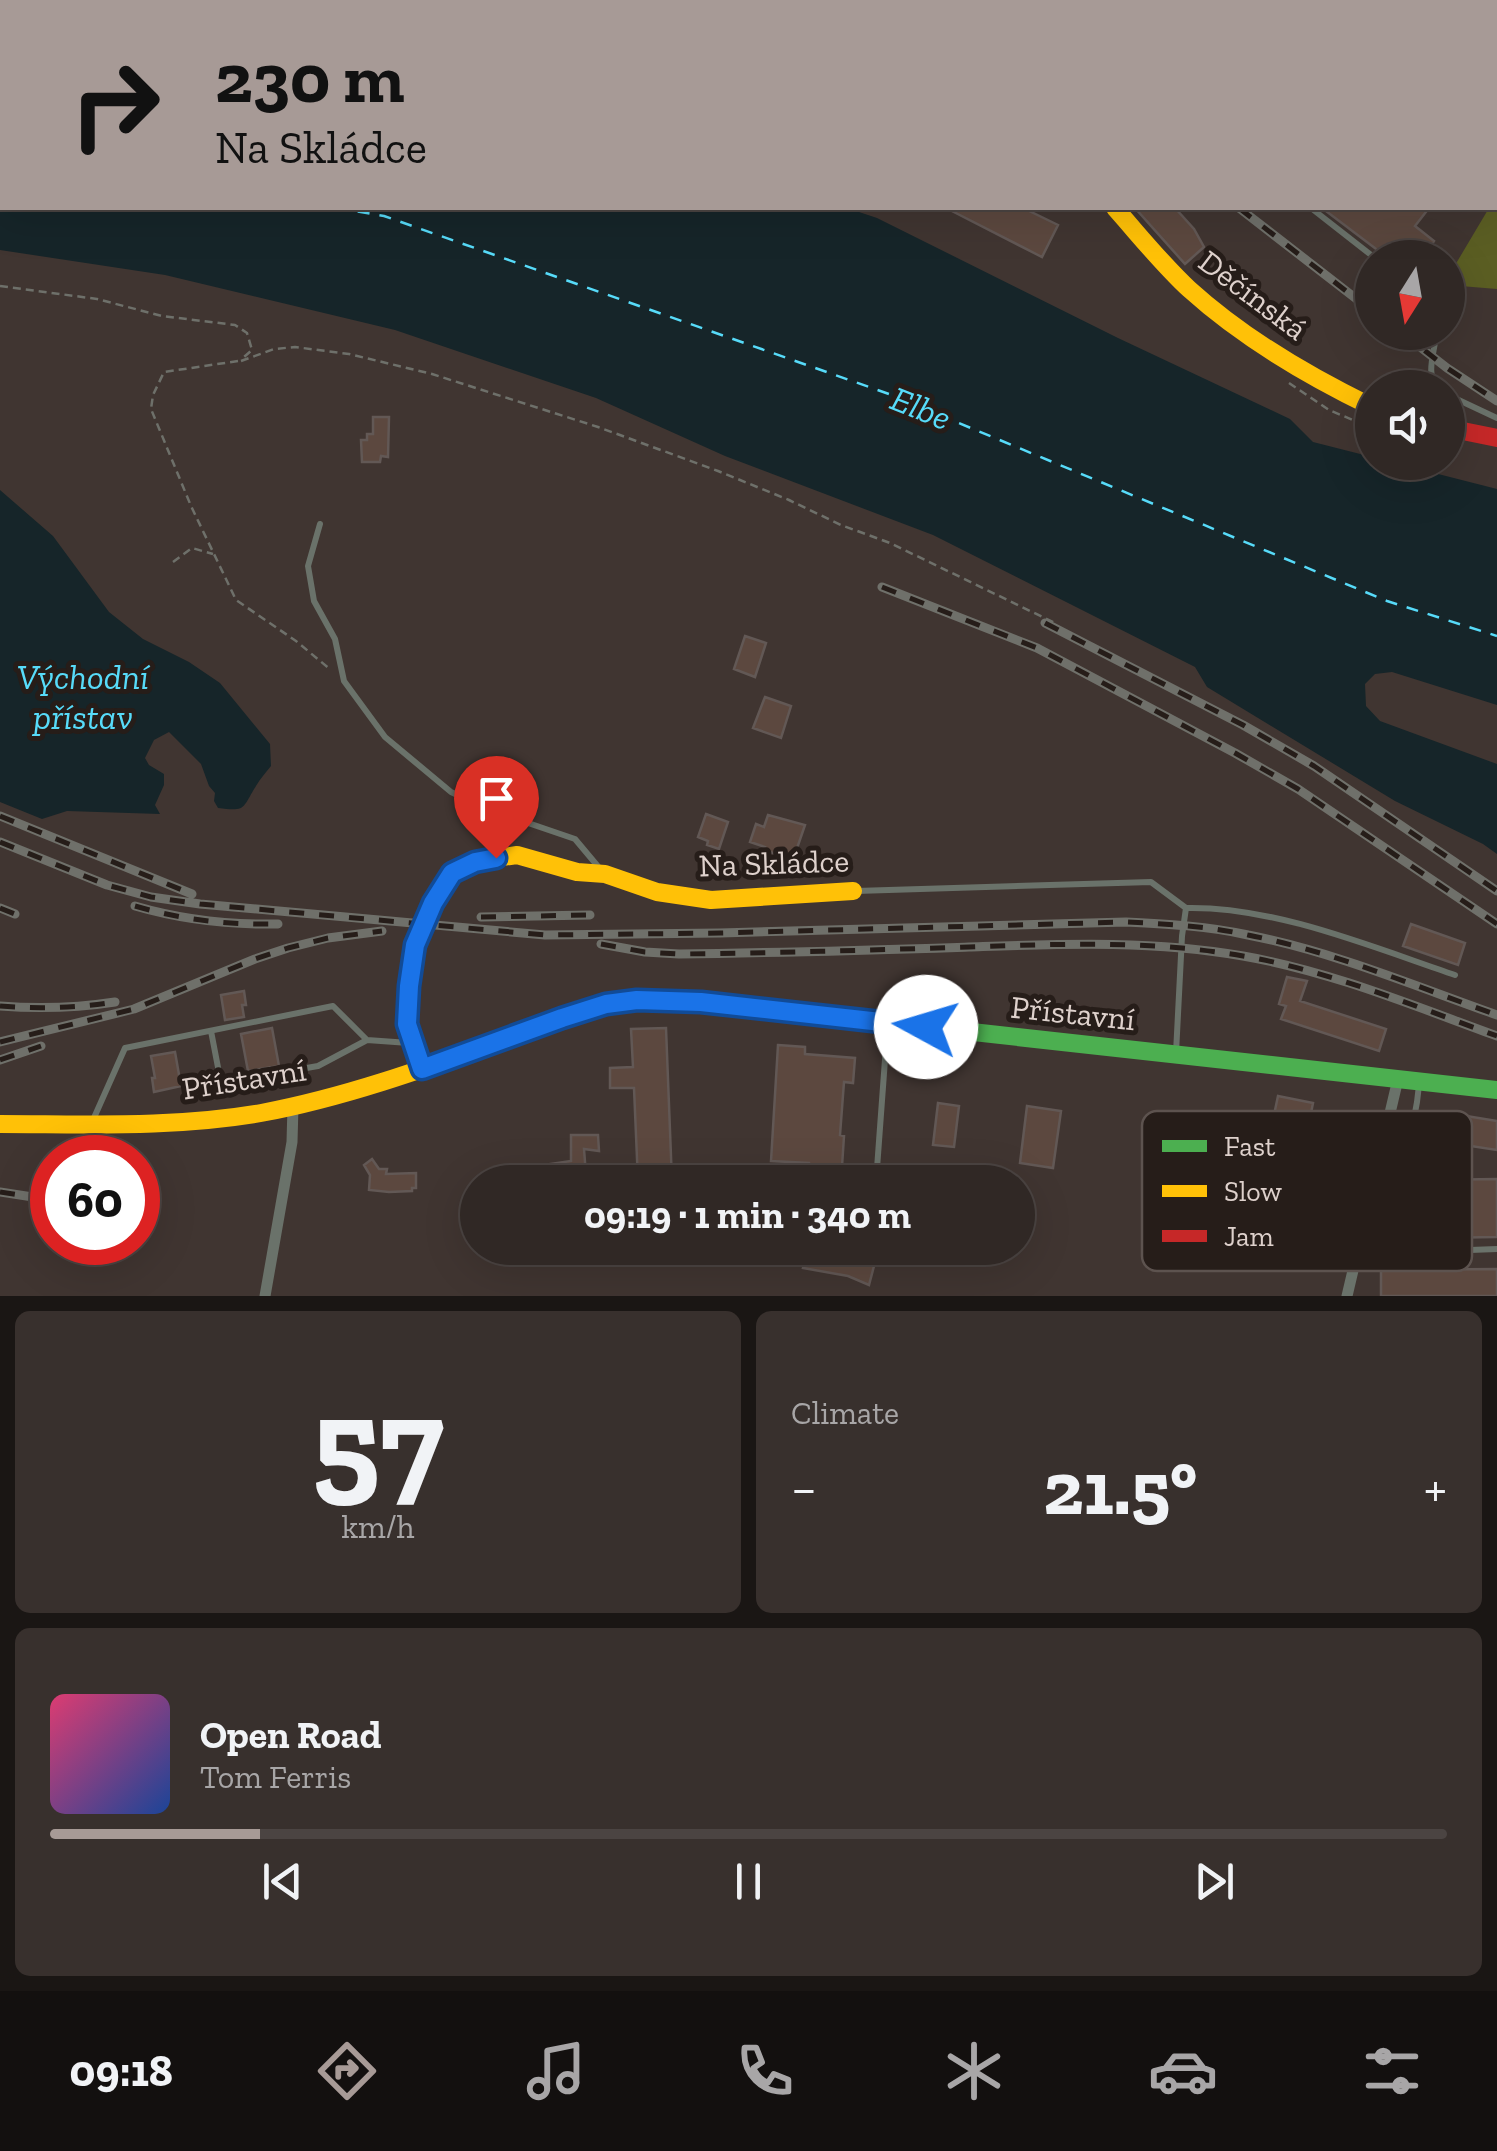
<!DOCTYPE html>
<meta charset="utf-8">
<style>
:root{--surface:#302825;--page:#38302d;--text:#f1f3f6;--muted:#a8a6a7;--line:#4b4442;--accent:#a79a96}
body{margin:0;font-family:"Zilla Slab",serif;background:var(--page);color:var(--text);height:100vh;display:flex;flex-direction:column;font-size:38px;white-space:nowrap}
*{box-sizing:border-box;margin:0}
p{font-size:32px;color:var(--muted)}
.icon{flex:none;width:55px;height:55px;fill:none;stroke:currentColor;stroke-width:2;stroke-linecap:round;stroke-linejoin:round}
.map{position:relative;height:1296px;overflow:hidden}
.side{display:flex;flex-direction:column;gap:15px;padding:15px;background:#1a1614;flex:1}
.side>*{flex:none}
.top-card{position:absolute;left:0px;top:0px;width:1498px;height:210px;box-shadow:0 10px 40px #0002,0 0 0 2px var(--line);background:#a79a96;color:#111;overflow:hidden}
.needle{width:65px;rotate:191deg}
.fabs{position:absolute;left:1355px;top:240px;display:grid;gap:20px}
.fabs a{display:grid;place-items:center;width:110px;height:110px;border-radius:50%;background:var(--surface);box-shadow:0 10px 40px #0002,0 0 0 2px var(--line);font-size:50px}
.speed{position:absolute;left:30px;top:1135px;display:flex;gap:20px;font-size:50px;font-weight:700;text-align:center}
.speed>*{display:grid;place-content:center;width:130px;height:130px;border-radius:50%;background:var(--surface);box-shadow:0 10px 40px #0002,0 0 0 2px var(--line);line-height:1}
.speed .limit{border:15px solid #d22;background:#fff;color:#111}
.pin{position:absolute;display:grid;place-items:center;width:85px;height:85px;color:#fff;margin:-102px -42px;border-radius:50% 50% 50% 0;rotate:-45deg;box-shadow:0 0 10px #0007}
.pin .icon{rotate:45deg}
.me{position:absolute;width:110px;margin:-55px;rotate:276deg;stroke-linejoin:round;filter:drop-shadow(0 0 8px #0008)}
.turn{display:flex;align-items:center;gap:35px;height:210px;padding:0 50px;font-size:45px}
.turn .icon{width:130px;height:130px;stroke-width:2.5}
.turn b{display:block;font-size:70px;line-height:85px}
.big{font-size:75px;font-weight:700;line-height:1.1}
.side .tile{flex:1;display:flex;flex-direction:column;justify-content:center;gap:15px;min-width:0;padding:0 35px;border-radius:15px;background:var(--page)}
.side .dial{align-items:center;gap:0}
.dial b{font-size:130px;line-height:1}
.song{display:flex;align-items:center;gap:30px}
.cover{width:120px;height:120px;border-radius:15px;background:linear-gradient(135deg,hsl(340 70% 55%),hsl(220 70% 35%))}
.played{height:10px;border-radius:5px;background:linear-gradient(90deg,var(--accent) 15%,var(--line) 15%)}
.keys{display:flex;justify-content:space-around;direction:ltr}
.heat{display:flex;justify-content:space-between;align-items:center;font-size:55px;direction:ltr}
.side .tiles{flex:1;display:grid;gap:15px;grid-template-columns:1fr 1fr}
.tile:last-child{grid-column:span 2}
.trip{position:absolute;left:460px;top:1165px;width:575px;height:100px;border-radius:50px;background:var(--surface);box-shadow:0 10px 40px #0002,0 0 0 2px var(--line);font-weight:700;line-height:100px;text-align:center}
.tab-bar{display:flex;height:160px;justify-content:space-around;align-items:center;background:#13100f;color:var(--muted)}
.tab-bar .icon{width:70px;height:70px}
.tab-bar .active{color:var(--accent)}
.tab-bar b{font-size:45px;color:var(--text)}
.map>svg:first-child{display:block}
</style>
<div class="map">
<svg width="1497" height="1296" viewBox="0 0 1497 1296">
<rect width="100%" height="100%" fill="#403531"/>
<path fill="#5b5e23" d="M856,0H1497V188L1495,186V2H866Z
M1497,195V289L1448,285V277L1489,208H1495Z"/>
<path fill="#162529" d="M0,15H2V208H847L877,218L1118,338L1290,419L1313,442L1372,457V462L1395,463L1497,489V705L1392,672L1375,674L1365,684L1366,706L1380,721L1497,764V854L1483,844L1395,801L1207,687L1195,667L933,535L725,456L596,398L395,330L165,275L0,250Z
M0,490L53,536L109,612L143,639L189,662L220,683L270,744L271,766C266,772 260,779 256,786C242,808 247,812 218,808L214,801L215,793L209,786L201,764L169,732L154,740L145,758L149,765L164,774V785L155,805L160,814L67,811L42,819L0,802Z"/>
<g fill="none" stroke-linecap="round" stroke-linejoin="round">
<path stroke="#162529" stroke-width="5" d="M191,2L192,0"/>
<path stroke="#57dbf9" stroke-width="2.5" stroke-dasharray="12 10" stroke-linecap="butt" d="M0,163H2
M336,208L384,216L889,394L1387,601L1497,636"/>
</g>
<path fill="#5c483f" stroke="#625855" stroke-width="2.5" d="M946,208H1023L1058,225L1042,257Z
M1135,208H1175L1194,229L1204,247L1185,264Z
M1322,208H1429L1415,226L1434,241L1422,258H1388Z
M373,417H389L388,457L381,456L380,462H362L361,440H367V434H373Z
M745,636L766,643L755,677L734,669Z
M765,697L791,706L781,738L753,728Z
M706,814L728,822L719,849L707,845L708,841L698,837Z
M768,815L805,825L793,860L764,850L765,847L750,842L756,824L764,827Z
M1411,924L1465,943L1458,965L1403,946Z
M1287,977L1307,981L1300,1001L1386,1029L1379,1051L1281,1019L1286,1006L1279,1004Z
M244,991L246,1005H242L244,1017L225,1020L221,995Z
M272,1028L279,1066L248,1071L241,1034Z
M666,1028L672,1182H638L634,1088H610V1068L633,1067L631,1029Z
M778,1045L805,1047V1054L855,1058L853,1083L844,1082L840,1135L844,1136L841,1182H808L809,1163L771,1161Z
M175,1052L181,1086L154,1092L152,1078H155L151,1056Z
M1278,1096L1313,1103L1309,1123L1274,1115Z
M938,1103L959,1106L954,1147L933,1145Z
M1027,1106L1061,1111L1053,1168L1020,1163Z
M1442,1112L1497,1121V1150L1438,1141Z
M571,1135H598L599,1151L584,1149L586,1175L578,1176V1182H550V1164L571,1161Z
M372,1159L379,1169H387L386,1174L416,1173V1188H412V1191L389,1192L369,1190L370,1175L364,1165Z
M1497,1179V1237L1432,1238V1180Z
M808,1249L874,1266L869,1285L848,1276L803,1268Z
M1497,1269V1296H1381V1270Z"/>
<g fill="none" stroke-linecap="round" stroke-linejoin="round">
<path stroke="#6e706a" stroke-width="2.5" stroke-dasharray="8 5" stroke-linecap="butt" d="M0,286L97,299L162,316L235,325L247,333L252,350L244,357
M238,361L164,372L153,395L151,409L191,506L236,600L296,641L331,670
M241,361L274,349L295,347L349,354L432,374L598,427L718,471L789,500L841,525L890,543L1057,624
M1289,383L1329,410L1372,428
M173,562L192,548L213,554"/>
<path stroke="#6a726a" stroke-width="6" d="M1311,208L1375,258
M1436,332C1436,350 1424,374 1438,388
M1448,395L1497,418
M320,524L308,566L314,601L335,639L344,681L385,737L451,792L487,809L575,839L601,870
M856,891L1151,882L1186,908
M211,1031L221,1083L318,1066L367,1040L409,1043
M1176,1053L1182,936L1186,908C1274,906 1372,947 1455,975
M1419,1085L1417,1102L1389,1253L1497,1249
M93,1120L125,1048L333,1006L367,1040
M876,1182L886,1046L890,1024"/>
<path stroke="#6a726a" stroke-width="11" d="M265,1296L292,1142L293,1106
M1347,1296L1398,1079"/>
<path stroke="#4caf50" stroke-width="18" d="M665,1001L701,1002L1497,1090"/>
<path stroke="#ffc107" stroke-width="18" d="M1115,208C1139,235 1162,264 1189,289C1243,338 1306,375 1372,407
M433,903L452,873L475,861L517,855L577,872L605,874L657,892L711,900L853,891
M415,945L409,986L407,1024L422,1069
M0,1124C87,1124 175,1128 261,1113C379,1091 491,1042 605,1005L637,1000L665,1001"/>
<path stroke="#c62828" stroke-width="18" d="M668,0L678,2
M1448,428L1497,438"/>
<g stroke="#6f706a" stroke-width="9">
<path id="rail" d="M762,0L770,2
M798,0L807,2
M1239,208L1372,311
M1401,332L1447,368L1497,401
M882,587L1037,648L1235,753L1298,789L1497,924
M1045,623L1243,725L1314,766L1497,891
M0,816L192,894
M0,842L107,885L151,897L200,904L545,935L720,933L1126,922C1167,924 1208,926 1248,935C1334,952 1415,986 1497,1015
M135,906C183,920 229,925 278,924
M0,908L15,914
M481,917L590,915
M601,944L645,952L679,954C776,953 872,950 969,947C1061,944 1151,940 1243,956C1330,971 1414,1006 1497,1036
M0,1006C39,1009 76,1008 115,1002
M0,1042L134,1009L255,959L288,948L328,938L382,931
M0,1060L41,1046
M0,1192L52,1200
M138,1213L149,1215"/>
</g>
<use href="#rail" stroke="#261d19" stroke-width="5" stroke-dasharray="15" stroke-linecap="butt"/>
<path stroke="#ffc107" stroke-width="18" d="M415,945L433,903"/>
</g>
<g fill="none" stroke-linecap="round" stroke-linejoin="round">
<g stroke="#114b97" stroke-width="25">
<path id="route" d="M496,858L475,862L452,873L433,903L415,945L409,986L407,1024L422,1069L562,1018L606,1004L637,1000L701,1002L926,1027"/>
</g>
<use href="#route" stroke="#1a73e8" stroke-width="18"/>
</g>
<g text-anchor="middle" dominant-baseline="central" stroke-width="10" stroke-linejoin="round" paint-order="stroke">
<g font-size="32" fill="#ded1cc" stroke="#261d19">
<text transform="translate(1253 295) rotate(37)">Děčínská</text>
<text transform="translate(774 863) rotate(-2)">Na Skládce</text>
<text transform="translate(1073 1013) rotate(6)">Přístavní</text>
<text transform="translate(244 1079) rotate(-9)">Přístavní</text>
</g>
<g font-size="35" font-style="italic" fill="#57dbf9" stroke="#261d19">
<text transform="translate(921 408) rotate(22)">Elbe</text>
<text x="83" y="677">Východní<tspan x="83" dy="40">přístav</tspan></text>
</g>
</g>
<rect x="1142" y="1111" width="330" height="160" rx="15" fill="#261d19" stroke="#5d534f" stroke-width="2.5"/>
<rect x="1162" y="1140" width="45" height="12" fill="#4caf50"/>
<rect x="1162" y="1185" width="45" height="12" fill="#ffc107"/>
<rect x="1162" y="1230" width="45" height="12" fill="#c62828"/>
<g font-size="28" fill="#ded1cc">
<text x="1224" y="1156">Fast</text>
<text x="1224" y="1201">Slow</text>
<text x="1224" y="1246">Jam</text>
</g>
</svg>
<div class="fabs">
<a><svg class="needle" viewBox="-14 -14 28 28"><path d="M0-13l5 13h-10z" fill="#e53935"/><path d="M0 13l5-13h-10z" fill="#a8a6a7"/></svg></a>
<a><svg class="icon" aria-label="sound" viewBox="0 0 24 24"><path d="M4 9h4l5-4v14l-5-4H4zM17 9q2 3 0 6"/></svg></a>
</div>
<div class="speed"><div class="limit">60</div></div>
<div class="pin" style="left:496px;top:858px;background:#d93025"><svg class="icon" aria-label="arrive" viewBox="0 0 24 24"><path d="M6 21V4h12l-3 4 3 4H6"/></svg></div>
<svg class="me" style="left:926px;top:1027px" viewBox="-20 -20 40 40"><circle r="19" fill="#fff"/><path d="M0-13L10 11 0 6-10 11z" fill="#1a73e8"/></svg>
<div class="trip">09:19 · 1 min · 340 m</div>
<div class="top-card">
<div class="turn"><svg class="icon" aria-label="right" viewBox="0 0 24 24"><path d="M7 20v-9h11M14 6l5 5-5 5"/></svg><div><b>230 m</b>Na Skládce</div></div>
</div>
</div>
<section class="side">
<div class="tiles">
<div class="tile dial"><b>57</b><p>km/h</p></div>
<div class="tile"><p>Climate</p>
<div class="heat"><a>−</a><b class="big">21.5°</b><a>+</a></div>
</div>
<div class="tile">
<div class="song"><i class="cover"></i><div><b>Open Road</b><p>Tom Ferris</p></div></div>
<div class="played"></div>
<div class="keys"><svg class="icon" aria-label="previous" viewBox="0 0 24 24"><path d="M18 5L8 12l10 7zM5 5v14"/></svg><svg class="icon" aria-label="pause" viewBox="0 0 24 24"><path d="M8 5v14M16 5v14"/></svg><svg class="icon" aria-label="next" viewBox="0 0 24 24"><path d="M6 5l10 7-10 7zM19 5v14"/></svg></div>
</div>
</div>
</section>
<nav class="tab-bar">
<b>09:18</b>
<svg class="icon active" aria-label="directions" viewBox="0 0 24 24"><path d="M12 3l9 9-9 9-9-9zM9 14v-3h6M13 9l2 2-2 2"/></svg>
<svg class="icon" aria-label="music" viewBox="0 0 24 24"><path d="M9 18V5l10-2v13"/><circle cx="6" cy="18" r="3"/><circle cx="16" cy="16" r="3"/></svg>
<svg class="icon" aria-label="phone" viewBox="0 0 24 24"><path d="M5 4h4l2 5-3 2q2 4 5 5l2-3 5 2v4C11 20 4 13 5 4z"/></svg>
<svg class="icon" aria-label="climate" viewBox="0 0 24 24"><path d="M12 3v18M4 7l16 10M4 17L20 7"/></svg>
<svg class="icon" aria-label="car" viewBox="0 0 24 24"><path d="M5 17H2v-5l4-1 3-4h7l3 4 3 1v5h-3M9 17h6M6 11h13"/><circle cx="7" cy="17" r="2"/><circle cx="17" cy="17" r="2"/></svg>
<svg class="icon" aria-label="filters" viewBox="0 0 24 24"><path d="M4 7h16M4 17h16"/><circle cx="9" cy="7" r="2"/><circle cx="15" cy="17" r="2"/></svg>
</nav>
